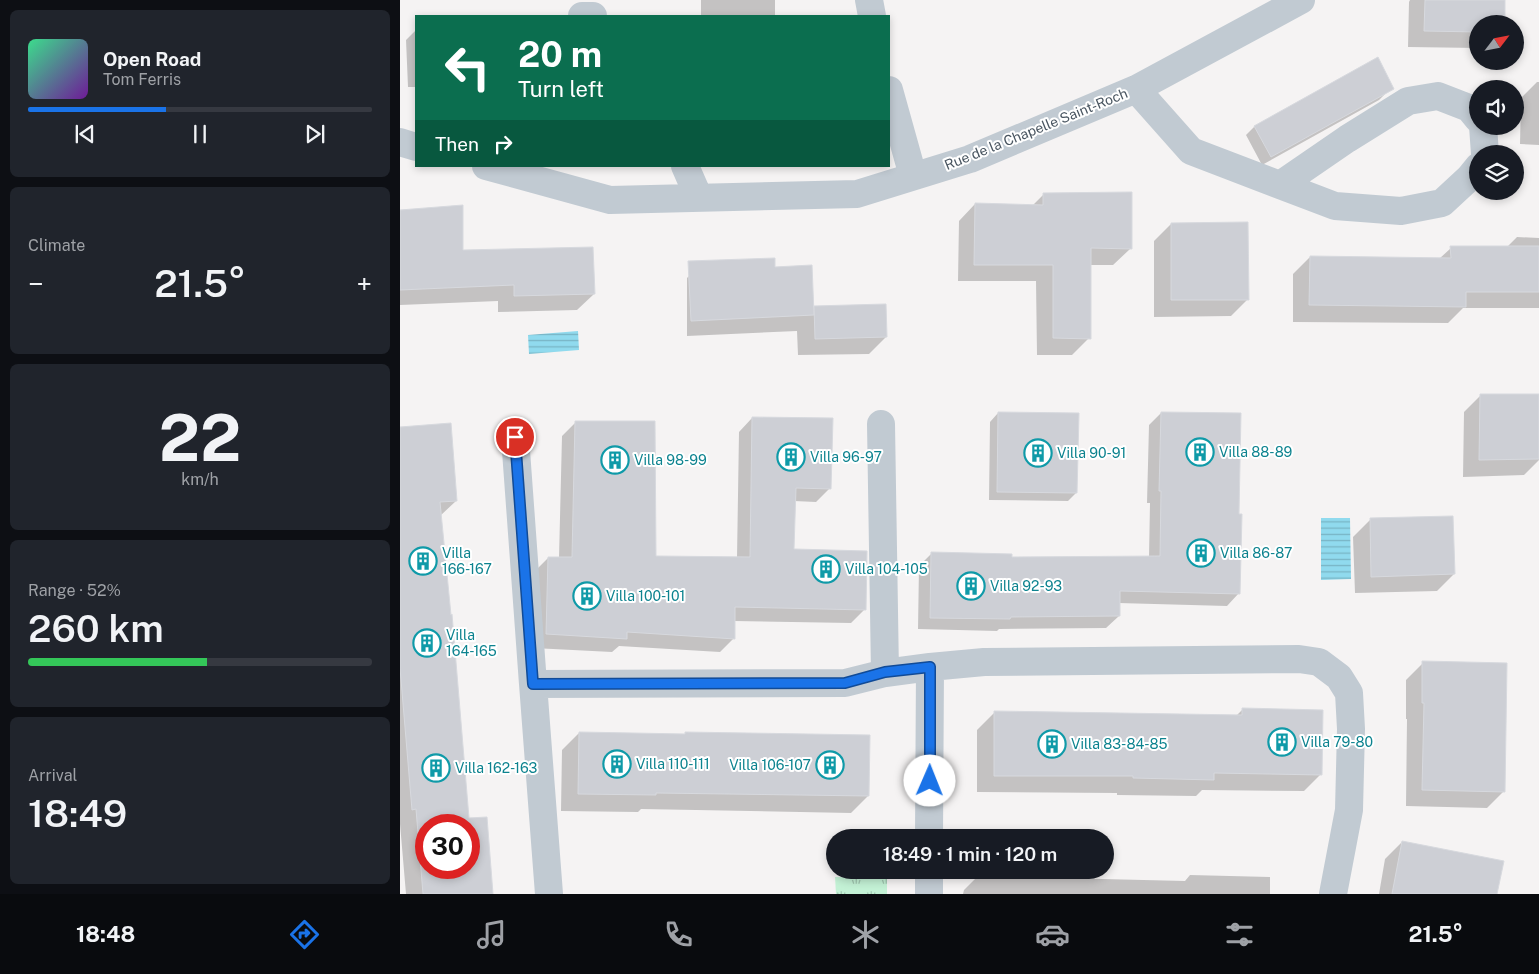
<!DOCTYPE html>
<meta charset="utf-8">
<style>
:root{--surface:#171b24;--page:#20242c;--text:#f1f3f6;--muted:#9ea1a6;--line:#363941;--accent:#1a73e8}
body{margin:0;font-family:"Public Sans",sans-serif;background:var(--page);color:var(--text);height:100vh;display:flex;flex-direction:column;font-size:19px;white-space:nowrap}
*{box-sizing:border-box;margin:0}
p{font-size:16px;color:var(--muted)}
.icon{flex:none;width:28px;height:28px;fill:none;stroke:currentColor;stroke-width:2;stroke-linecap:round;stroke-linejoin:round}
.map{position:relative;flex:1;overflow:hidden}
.details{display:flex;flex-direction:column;gap:10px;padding:10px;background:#0d0f14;width:400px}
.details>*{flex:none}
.guide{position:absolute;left:15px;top:15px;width:475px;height:152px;border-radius:0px;box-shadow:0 2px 8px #0003;background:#0b6e4f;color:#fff;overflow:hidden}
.needle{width:32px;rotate:58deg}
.buttons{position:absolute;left:1069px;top:15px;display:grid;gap:10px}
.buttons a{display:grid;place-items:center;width:55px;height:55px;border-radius:50%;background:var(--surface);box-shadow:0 2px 8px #0003;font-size:25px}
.speed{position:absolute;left:15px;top:814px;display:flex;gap:10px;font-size:25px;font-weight:700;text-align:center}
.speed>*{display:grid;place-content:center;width:65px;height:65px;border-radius:50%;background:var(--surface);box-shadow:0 2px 8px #0003;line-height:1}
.speed .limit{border:8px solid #d22;background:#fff;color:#111}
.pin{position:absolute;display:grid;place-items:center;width:42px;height:42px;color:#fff;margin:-21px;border:2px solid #fff;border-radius:50%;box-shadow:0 1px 5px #0007}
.me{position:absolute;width:55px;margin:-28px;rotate:1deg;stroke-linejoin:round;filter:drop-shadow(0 0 4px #0008)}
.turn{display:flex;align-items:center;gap:18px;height:105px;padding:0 20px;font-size:22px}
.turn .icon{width:65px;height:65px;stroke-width:2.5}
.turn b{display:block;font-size:35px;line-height:42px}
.then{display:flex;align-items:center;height:48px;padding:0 20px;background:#0003;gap:10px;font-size:19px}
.big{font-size:38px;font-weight:600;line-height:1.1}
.details .card{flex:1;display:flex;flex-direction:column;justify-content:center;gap:8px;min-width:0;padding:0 18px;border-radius:8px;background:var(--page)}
.details .dial{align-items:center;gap:0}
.dial b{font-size:65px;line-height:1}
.song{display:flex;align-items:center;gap:15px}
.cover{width:60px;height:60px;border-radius:8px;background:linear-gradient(135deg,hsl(150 70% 55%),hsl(280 70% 35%))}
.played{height:5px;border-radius:2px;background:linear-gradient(90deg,var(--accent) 40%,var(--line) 40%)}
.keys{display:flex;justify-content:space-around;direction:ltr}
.heat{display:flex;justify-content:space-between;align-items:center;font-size:28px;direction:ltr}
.charge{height:8px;border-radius:4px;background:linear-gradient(90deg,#34c759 52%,var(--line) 0)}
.trip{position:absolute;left:426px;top:829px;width:288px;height:50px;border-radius:25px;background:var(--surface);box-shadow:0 2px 8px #0003;font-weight:600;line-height:50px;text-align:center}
.tab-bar{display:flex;height:80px;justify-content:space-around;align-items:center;background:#090b0e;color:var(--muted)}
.tab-bar .icon{width:35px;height:35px}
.tab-bar .current{color:var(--accent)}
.tab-bar b{font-size:22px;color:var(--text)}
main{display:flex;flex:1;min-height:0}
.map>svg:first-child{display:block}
</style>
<main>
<section class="details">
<div class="card">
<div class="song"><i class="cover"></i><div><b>Open Road</b><p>Tom Ferris</p></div></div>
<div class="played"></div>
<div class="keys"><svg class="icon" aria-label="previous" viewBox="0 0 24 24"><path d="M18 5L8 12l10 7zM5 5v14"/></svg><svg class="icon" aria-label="pause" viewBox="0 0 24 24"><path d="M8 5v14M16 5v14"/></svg><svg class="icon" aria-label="next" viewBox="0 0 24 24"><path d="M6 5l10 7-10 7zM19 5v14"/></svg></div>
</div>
<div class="card"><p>Climate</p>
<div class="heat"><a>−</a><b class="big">21.5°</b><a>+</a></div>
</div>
<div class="card dial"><b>22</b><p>km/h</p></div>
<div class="card"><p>Range · 52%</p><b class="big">260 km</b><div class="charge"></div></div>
<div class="card"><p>Arrival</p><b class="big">18:49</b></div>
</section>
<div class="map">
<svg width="1139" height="894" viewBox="0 0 1139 894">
<defs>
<pattern id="park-tufts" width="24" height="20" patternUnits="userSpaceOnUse" patternTransform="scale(1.25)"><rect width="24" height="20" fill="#c3f1d5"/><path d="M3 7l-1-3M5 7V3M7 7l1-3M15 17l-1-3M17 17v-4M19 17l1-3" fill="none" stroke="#a0c6b0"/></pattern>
<pattern id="water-rules" width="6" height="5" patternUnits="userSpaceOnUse" patternTransform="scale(1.25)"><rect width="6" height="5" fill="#90daee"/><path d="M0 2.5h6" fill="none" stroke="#78b4c4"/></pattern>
</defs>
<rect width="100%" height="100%" fill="#f5f3f3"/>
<path fill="url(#park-tufts)" d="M435,877L487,878V894H436Z"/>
<path fill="url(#water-rules)" d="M178,331L179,350L129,354L128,335Z
M921,518H950L951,579L921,580Z"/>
<path fill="#0003" fill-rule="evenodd" d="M301,0H375V16H301Z
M1010,0H1103L1078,24V48L1008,47L1009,2Z
M16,30V87H8L6,40Z
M1137,82H1139V145L1120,144L1121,98Z
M988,91L979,100L862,165L846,135L854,127Z
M644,194L730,249L713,265H690L689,338L672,355H637L636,281H558L559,221L575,204L632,206Z
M0,211L62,251L194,294L177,310L98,312V301L0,305Z
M771,224L848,299L831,316L754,317V241Z
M1117,237L1139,238V308H1063L1048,323L893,322V274L910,257L1039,259L1051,248L1107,247Z
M303,262L374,268L412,308L414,307L486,337L469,354L398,355L397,331L287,336V278Z
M1081,395L1139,396V460L1124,475L1063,477L1064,412Z
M598,413L676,493L668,501L589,500L590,422Z
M761,413L838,515L839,593L827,606L718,603L719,616L706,628L599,629L597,631L518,629L519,566L532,553L611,558L749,557L750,503H747L749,425Z
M352,418L430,488L416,502L394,501L393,550L465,609L451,623L334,621V638L320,652L219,646L212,652L133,648L135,571L148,558H159L162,436L176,422L254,557L337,558L339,432Z
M0,428L56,501L40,516L68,819L92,894H6L0,824ZM26,825H69V868H26Z
M970,520L1054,574L1037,591L955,593L953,537Z
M1023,663L1104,791L1087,808L1006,806L1007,719H1006V680Z
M843,709L921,774L904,791L802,790L796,796L717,795V793L577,792V730L594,713L836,716Z
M179,733L284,735L286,733L468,796L451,813L241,809L238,812L161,811L162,750Z
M1002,842L1096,894H979L985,859Z
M581,873L661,876V878L785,881L790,875L870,877V894H563L564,890Z"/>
<path fill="#cdcfd5" stroke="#d7d9de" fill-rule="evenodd" d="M1025,0H1105V24H1078V32L1024,31Z
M978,57L994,89L871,157L854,126Z
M732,192V249L691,248V339L653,338V265H574L575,203L643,205V193Z
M63,205V250L193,247L195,294L114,296V285L0,290V210Z
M848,222L849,300H771V223Z
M1050,246H1139V292H1066V307L909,305L910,256L1051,258Z
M375,258V267L412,265L414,315L291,321L288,261Z
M486,304L487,337L415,339L414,306Z
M1080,394H1139V459L1079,460Z
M598,412L679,413L677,493L597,492Z
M761,412L841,413L839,514H842L840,594L720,591V616L611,617L610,619L530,618L531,552L612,554V557L760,556L761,491H759Z
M352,417L433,418L431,489L396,488L394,549L467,551L466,610L335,607V639L227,632V639L146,634L148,557H172L175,421H255L256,556L350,557Z
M51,423L57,501L40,502L51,615L52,614L69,818L87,817L93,894H23L16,809L12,810L0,668V427ZM26,825H69V868H26Z
M1053,516L1055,574L971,577L970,518Z
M1022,661L1107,663L1105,792L1022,790L1024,703H1022Z
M842,708L923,710L922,775L814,773V780L733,778V776H594V711L842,715Z
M179,732L285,734V732L470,735L469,796L256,793V795L178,794Z
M1002,841L1104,861L1097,894H992Z"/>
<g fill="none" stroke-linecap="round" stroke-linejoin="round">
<path stroke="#c1cad2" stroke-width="28" d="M469,0L472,16
M182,16H193
M736,89L791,151L935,206L1001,211L1042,203L1069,178L1078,167
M489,90L513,176
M1083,126L1085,154
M0,142L16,147
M86,166L210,200L457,194L570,159L736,89L901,0
M285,166L299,198
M880,185L947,139L1008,101L1038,96L1069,108L1078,119
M481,424L485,673
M115,437L133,684L445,683L485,673L530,667L529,838
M530,667L584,662L899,659L919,662L939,677L949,693L951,729L949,810L933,894
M133,684L149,894
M529,894V870"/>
</g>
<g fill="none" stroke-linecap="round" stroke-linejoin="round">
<g stroke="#114b97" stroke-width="12">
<path id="route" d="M115,437L133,684L445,683L485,672L530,667V781"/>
</g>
<use href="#route" stroke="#1a73e8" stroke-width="9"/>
</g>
<defs>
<g id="building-ring" transform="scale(1.4375)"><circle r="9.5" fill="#fff" stroke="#0f9aa8" stroke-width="1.5"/><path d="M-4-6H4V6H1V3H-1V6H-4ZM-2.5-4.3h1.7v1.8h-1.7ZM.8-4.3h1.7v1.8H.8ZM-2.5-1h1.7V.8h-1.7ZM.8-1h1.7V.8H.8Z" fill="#0f9aa8"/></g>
</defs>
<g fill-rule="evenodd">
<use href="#building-ring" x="800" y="452"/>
<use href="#building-ring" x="638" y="453"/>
<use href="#building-ring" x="391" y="457"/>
<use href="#building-ring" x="215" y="460"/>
<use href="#building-ring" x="801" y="553"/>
<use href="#building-ring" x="23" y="561"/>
<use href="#building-ring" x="426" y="569"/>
<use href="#building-ring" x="571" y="586"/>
<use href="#building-ring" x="187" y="596"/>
<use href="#building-ring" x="27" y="643"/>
<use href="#building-ring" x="882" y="742"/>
<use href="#building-ring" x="652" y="744"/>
<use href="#building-ring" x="217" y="764"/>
<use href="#building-ring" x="430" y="765"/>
<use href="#building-ring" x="36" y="768"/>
</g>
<g text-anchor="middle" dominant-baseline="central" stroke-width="4" stroke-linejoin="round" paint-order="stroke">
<g font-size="14" fill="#4a5661" stroke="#fff">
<text transform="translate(636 129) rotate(-22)">Rue de la Chapelle Saint-Roch</text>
</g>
<g font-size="14" fill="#0d838f" stroke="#fff" text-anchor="start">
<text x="819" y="452">Villa 88-89</text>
<text x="657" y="453">Villa 90-91</text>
<text x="410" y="457">Villa 96-97</text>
<text x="234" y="460">Villa 98-99</text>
<text x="42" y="553">Villa<tspan x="42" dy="16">166-167</tspan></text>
<text x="820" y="553">Villa 86-87</text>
<text x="445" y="569">Villa 104-105</text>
<text x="590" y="586">Villa 92-93</text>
<text x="206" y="596">Villa 100-101</text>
<text x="46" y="635">Villa<tspan x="46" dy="16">164-165</tspan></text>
<text x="901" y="742">Villa 79-80</text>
<text x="671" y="744">Villa 83-84-85</text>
<text x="236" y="764">Villa 110-111</text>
<text x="411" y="765" text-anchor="end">Villa 106-107</text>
<text x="55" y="768">Villa 162-163</text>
</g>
</g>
</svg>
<div class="buttons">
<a><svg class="needle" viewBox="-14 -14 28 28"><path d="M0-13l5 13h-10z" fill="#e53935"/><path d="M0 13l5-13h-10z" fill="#9ea1a6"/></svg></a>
<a><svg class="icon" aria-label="sound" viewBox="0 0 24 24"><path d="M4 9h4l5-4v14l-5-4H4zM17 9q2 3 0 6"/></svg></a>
<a><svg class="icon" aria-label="layers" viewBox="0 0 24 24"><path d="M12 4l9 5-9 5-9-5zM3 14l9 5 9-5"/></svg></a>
</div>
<div class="speed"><div class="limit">30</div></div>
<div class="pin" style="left:115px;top:437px;background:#d93025"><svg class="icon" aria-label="arrive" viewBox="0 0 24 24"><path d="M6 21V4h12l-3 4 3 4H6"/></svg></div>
<svg class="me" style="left:530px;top:781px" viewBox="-20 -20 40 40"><circle r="19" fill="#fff"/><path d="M0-13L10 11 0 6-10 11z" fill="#1a73e8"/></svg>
<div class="trip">18:49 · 1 min · 120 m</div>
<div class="guide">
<div class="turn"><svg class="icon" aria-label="left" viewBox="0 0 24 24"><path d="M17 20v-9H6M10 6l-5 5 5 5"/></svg><div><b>20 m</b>Turn left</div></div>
<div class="then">Then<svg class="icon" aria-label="right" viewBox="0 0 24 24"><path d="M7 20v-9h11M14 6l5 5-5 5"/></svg></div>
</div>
</div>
</main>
<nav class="tab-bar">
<b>18:48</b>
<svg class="icon current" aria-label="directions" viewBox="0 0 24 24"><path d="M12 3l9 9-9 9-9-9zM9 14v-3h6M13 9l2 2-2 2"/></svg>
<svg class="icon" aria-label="music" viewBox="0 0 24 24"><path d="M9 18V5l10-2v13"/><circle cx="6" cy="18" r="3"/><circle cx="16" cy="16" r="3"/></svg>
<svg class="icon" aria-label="phone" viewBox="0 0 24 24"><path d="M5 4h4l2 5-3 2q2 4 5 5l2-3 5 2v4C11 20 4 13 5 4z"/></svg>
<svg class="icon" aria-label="climate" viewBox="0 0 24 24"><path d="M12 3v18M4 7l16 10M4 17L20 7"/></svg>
<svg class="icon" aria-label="car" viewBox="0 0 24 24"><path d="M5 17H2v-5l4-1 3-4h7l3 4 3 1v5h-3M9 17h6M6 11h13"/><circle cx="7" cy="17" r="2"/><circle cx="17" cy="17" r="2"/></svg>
<svg class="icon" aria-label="filters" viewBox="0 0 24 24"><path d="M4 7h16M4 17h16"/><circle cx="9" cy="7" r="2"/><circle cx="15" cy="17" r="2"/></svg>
<b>21.5°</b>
</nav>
